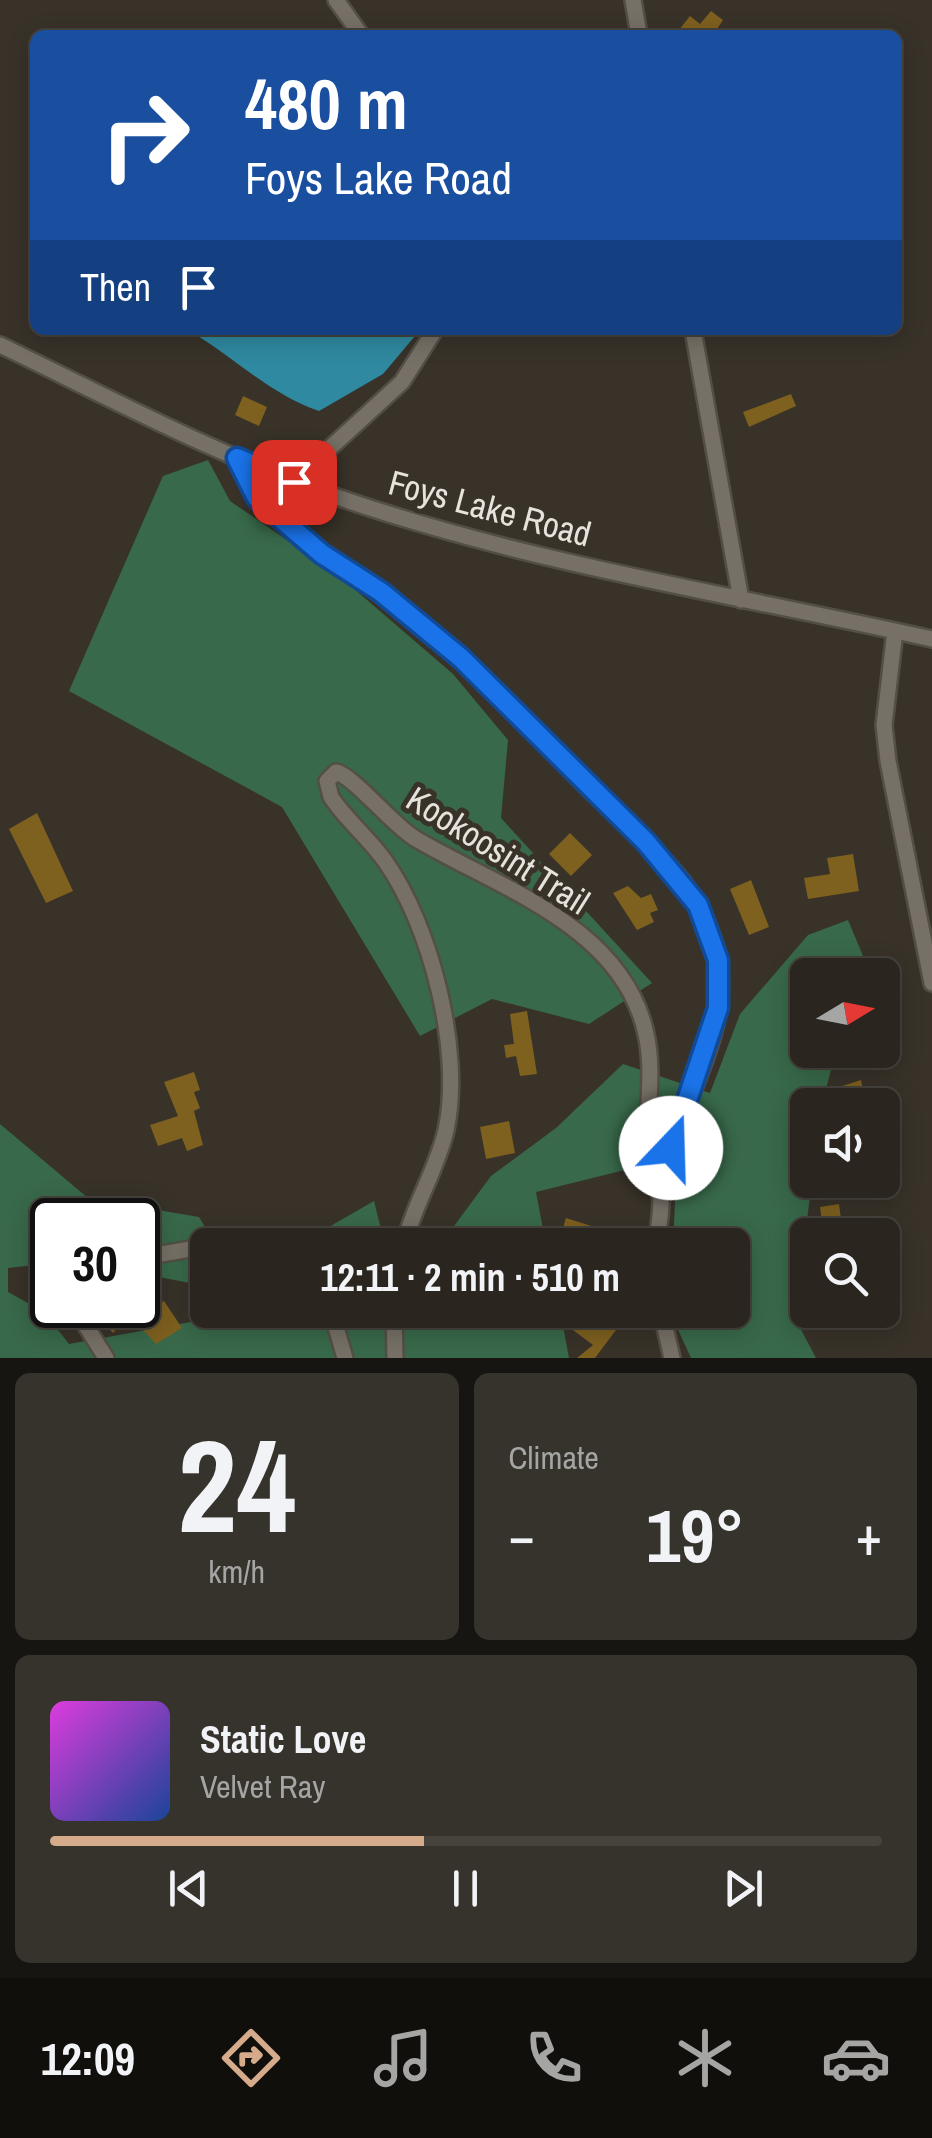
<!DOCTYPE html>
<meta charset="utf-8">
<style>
:root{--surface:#2a261f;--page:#36322c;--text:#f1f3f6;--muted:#a5a5a4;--line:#46433d;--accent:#d6ab8b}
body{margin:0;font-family:"Archivo Narrow",sans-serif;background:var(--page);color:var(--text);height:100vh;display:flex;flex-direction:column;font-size:38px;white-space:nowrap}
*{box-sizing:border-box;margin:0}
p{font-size:32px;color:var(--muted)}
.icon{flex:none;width:55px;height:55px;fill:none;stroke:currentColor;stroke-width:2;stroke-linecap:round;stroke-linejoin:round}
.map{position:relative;height:1358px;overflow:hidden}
.drawer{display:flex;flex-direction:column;gap:15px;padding:15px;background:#171511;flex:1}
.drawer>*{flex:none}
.top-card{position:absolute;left:30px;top:30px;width:872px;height:305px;border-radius:15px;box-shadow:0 5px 25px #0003,0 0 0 2px var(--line);background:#1a4fa0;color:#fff;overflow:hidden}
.needle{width:65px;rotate:80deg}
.controls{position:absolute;left:790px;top:958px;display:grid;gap:20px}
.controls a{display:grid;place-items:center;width:110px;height:110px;border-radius:15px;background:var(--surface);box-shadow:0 5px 25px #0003,0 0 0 2px var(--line);font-size:50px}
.speed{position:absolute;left:30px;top:1198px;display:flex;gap:20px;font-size:50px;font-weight:700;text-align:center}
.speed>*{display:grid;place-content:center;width:130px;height:130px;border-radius:50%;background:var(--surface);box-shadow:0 5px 25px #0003,0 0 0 2px var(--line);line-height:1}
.speed .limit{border:5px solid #111;border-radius:15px;background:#fff;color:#111}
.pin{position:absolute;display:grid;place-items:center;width:85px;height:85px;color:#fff;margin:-42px;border-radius:20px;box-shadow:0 5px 15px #0006}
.me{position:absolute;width:110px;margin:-55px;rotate:21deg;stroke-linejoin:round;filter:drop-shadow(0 0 8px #0008)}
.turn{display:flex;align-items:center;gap:35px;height:210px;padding:0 50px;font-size:45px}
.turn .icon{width:130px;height:130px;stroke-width:2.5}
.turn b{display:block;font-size:70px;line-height:85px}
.then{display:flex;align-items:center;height:95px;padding:0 50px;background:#0003;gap:20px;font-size:38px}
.big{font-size:75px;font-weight:700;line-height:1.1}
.drawer .card{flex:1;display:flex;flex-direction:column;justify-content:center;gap:15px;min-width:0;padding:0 35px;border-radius:15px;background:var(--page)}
.drawer .dial{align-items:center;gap:0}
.dial b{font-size:130px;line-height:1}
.song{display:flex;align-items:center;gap:30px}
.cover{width:120px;height:120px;border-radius:15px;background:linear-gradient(135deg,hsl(300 70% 55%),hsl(220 70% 35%))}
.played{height:10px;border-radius:5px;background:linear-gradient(90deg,var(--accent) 45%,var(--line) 45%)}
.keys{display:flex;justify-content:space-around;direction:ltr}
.heat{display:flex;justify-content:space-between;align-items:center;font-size:55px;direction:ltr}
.drawer .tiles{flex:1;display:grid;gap:15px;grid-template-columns:1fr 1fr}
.card:last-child{grid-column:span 2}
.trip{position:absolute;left:190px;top:1228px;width:560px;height:100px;border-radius:15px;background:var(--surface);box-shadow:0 5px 25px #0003,0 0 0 2px var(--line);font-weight:700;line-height:100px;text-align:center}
.tabs{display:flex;height:160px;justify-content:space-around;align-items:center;background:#110f0c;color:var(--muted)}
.tabs .icon{width:70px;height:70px}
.tabs .on{color:var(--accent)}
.tabs b{font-size:45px;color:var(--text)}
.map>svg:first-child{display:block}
</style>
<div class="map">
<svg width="932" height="1358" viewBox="0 0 932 1358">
<rect width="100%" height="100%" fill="#383229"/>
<path fill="#38694a" d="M208,460L230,501L338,575L453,674L508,740L501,818L652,983L589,1024L492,999L420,1036L282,807L69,691L163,476Z
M848,920L871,975H808V1050H836L822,1105H808V1180H812L795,1318L816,1358H691L669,1310H732V1245H673L676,1180L633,1168L536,1192L546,1245H440L491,1176L556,1128L623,1064L710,1093L740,1014L808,935Z
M0,1124L88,1198L199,1217L216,1245H208L207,1273L190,1283L138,1273V1220H52V1263L8,1268V1292L44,1312L69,1344L257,1310H560L569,1358H0Z
M374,1201L385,1245H328L327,1228Z"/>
<path fill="#2f89a0" d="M188,330H420L383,374L319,411C269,394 233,356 188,330Z"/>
<path fill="#7e601f" d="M711,11L723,20L713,35H686L679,30L690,16L700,24Z
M791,394L796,406L749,427L743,412Z
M243,396L267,407L259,426L235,415Z
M37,813L73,891L46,903L9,829Z
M570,833L592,855L571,876L549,854Z
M853,854L859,891L808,899L804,878L830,874L827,858Z
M751,880L769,927L749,935L730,889Z
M628,886L641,898L651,894L658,910L650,913L654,922L637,930L613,893Z
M527,1011L537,1074L520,1076L516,1056L506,1058L504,1045L514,1044L510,1014Z
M194,1072L200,1090L194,1092L200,1108L194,1111L203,1145L187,1151L182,1138L158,1146L150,1125L178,1116L164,1082Z
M861,1080L866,1105H825L823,1092Z
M509,1121L515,1153L486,1159L480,1127Z
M839,1204L843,1235H824L820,1207Z
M566,1218L601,1229L596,1245L560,1237Z
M142,1301L147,1311L164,1301L182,1328L156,1344L126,1311Z
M86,1305H117L128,1316L113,1333Z
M582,1310L616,1330L595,1358H577L593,1345L569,1327Z"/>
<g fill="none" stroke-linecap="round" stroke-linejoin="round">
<g stroke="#534e46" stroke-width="20">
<path id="minor" d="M336,0L361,35
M633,0L639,35
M693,330L741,600
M0,345C112,399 222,458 340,498C532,564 735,595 932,639
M237,458C259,524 332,553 384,594C458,651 520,719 586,786C618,818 655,846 683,882C702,908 717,940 720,972C726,1049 671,1115 662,1190
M294,481L402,382L435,330
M895,631L884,725L888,761L932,983
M212,1245C241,1240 267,1231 295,1245
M404,1245C413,1206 437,1170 446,1130C463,1052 431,926 385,861C369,838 346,820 331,797L327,781L336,772C353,775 393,826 416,839C499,888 623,926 646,1034C654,1070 647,1105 648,1140C649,1158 658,1175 660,1192C663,1209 658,1228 656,1245
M138,1258L208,1246
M73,1305L106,1358
M331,1310L345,1358
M394,1310L395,1358
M661,1310L672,1358"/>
</g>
<use href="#minor" stroke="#767066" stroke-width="15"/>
</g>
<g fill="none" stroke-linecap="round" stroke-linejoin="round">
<g stroke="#114b97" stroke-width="25">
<path id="route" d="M294,482L237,458L257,498L322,554L381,592L461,658L646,842L698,905L718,960V1008L671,1148"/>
</g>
<use href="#route" stroke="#1a73e8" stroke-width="18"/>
</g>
<g text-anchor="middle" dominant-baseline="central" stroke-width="10" stroke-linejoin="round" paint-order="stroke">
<g font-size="35" fill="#e6e3dd" stroke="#383229">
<text transform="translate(490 508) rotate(15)">Foys Lake Road</text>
<text transform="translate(498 850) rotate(32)">Kookoosint Trail</text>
</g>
</g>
</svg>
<div class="controls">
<a><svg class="needle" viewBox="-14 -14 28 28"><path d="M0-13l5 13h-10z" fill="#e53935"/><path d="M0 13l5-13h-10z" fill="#a5a5a4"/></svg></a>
<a><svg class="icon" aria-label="sound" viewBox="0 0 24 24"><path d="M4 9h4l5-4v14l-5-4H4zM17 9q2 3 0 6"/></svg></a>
<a><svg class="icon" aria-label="search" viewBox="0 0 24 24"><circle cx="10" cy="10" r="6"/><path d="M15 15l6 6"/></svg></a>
</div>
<div class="speed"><div class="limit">30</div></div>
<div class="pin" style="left:294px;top:482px;background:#d93025"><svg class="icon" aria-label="arrive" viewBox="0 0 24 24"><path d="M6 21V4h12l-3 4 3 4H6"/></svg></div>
<svg class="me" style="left:671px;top:1148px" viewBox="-20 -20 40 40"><circle r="19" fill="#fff"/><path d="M0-13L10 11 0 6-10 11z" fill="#1a73e8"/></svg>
<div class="trip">12:11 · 2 min · 510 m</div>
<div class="top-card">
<div class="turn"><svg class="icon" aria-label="right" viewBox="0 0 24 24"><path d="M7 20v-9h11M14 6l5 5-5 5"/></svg><div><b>480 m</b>Foys Lake Road</div></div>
<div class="then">Then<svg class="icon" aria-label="arrive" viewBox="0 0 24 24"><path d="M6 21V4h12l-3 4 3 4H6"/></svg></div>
</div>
</div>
<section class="drawer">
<div class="tiles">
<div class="card dial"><b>24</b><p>km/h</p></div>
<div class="card"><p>Climate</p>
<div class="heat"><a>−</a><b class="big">19°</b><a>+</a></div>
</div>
<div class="card">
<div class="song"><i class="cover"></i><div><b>Static Love</b><p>Velvet Ray</p></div></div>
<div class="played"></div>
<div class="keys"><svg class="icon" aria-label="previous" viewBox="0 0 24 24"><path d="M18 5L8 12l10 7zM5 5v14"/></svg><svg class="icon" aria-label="pause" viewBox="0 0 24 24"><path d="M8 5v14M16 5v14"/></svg><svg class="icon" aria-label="next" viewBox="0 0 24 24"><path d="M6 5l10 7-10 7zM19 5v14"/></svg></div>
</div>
</div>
</section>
<nav class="tabs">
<b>12:09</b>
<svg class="icon on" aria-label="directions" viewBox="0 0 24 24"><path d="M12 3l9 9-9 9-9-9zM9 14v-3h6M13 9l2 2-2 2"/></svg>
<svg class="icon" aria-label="music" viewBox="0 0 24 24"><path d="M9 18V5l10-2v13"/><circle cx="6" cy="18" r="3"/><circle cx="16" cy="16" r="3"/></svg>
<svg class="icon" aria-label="phone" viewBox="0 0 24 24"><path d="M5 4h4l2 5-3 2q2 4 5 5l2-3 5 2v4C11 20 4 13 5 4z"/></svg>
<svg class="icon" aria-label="climate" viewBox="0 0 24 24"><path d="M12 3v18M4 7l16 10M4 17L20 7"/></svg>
<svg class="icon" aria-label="car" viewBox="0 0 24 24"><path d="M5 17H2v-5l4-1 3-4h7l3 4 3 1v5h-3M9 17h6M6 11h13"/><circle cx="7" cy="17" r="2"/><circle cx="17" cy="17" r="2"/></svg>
</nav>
